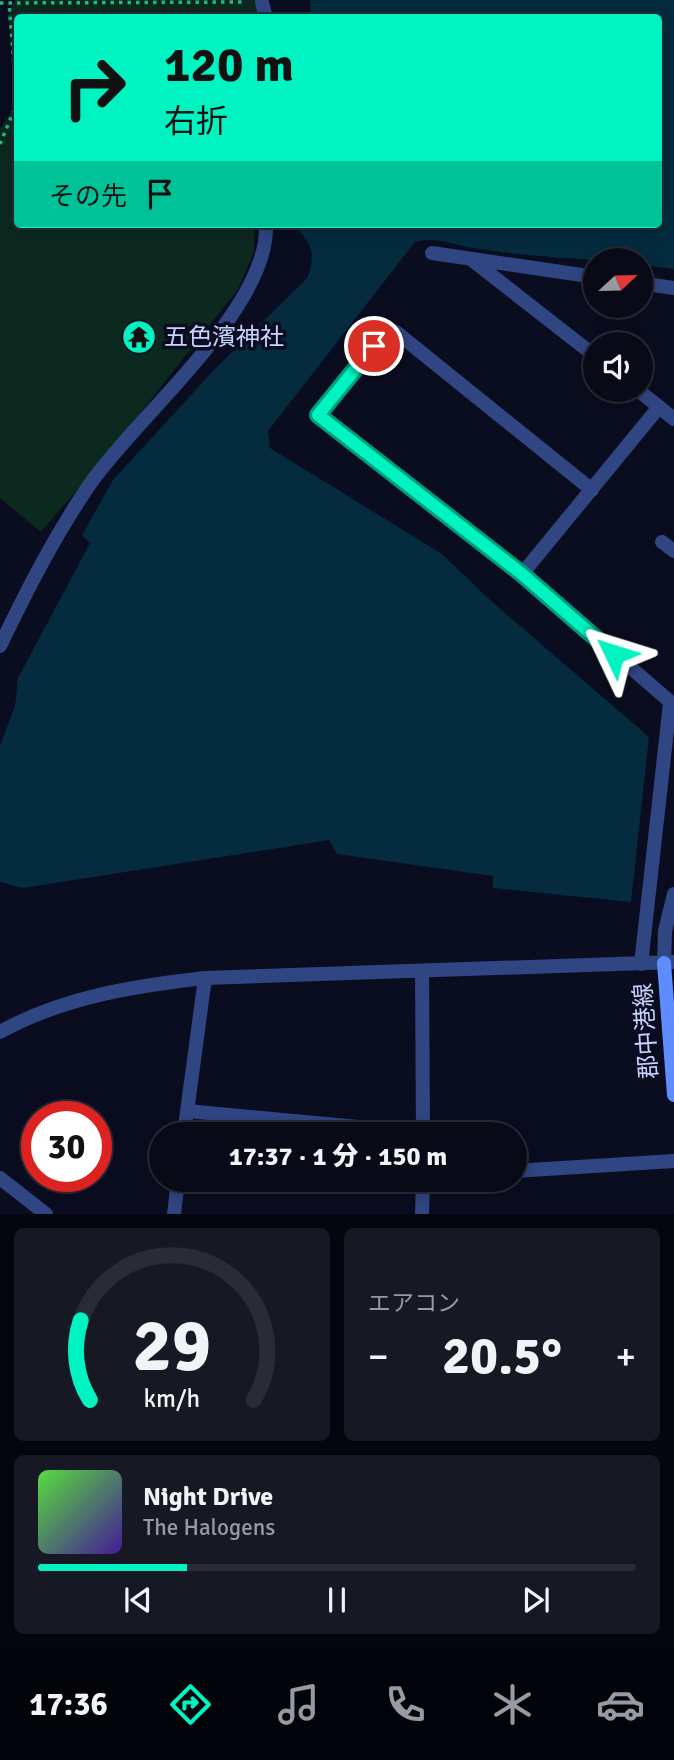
<!DOCTYPE html>
<html lang="ja">
<meta charset="utf-8">
<style>
:root{--surface:#080a17;--page:#161824;--text:#f1f3f6;--muted:#989aa1;--line:#292b36;--accent:#00f3c0}
body{margin:0;font-family:Signika,"Noto Sans JP",sans-serif;background:var(--page);color:var(--text);height:100vh;display:flex;flex-direction:column;font-size:26px;white-space:nowrap}
*{box-sizing:border-box;margin:0}
p{font-size:23px;color:var(--muted)}
.icon{flex:none;width:38px;height:38px;fill:none;stroke:currentColor;stroke-width:2;stroke-linecap:round;stroke-linejoin:round}
.map{position:relative;height:1214px;overflow:hidden}
.side{display:flex;flex-direction:column;gap:14px;padding:14px;background:#04060d;flex:1}
.side>*{flex:none}
.banner{position:absolute;left:14px;top:14px;width:648px;height:214px;border-radius:7px;box-shadow:0 4px 18px #0003,0 0 0 2px var(--line);background:#00f3c0;color:#111;overflow:hidden}
.needle{width:46px;rotate:68deg}
.tools{position:absolute;left:583px;top:248px;display:grid;gap:14px}
.tools a{display:grid;place-items:center;width:70px;height:70px;border-radius:50%;background:var(--surface);box-shadow:0 4px 18px #0003,0 0 0 2px var(--line);font-size:35px}
.speed{position:absolute;left:21px;top:1101px;display:flex;gap:14px;font-size:35px;font-weight:700;text-align:center}
.speed>*{display:grid;place-content:center;width:91px;height:91px;border-radius:50%;background:var(--surface);box-shadow:0 4px 18px #0003,0 0 0 2px var(--line);line-height:1}
.speed .limit{border:10px solid #d22;background:#fff;color:#111}
.pin{position:absolute;display:grid;place-items:center;width:60px;height:60px;color:#fff;margin:-30px;border:4px solid #fff;border-radius:50%;box-shadow:0 2px 7px #0007}
.me{position:absolute;width:77px;margin:-38px;rotate:311deg;stroke-linejoin:round;filter:drop-shadow(0 0 5px #0008)}
.turn{display:flex;align-items:center;gap:24px;height:147px;padding:0 35px;font-size:32px}
.turn .icon{width:91px;height:91px;stroke-width:2.5}
.turn b{display:block;font-size:49px;line-height:60px}
.then{display:flex;align-items:center;height:66px;padding:0 35px;background:#0003;gap:14px;font-size:26px}
.big{font-size:52px;font-weight:800;line-height:1.1}
.side .card{flex:1;display:flex;flex-direction:column;justify-content:center;gap:10px;min-width:0;padding:0 24px;border-radius:10px;background:var(--page)}
.side .dial{align-items:center;gap:0}
.dial svg{height:182px;overflow:visible;fill:none;stroke:var(--line);stroke-width:7;stroke-linecap:round;text-anchor:middle}
.dial text{fill:var(--text);stroke:none}
.song{display:flex;align-items:center;gap:21px}
.cover{width:84px;height:84px;border-radius:10px;background:linear-gradient(135deg,hsl(110 70% 55%),hsl(260 70% 35%))}
.played{height:7px;border-radius:4px;background:linear-gradient(90deg,var(--accent) 25%,var(--line) 25%)}
.keys{display:flex;justify-content:space-around;direction:ltr}
.heat{display:flex;justify-content:space-between;align-items:center;font-size:38px;direction:ltr}
.side .tiles{flex:1;display:grid;gap:14px;grid-template-columns:1fr 1fr}
.card:last-child{grid-column:span 2}
.trip{position:absolute;left:149px;top:1122px;width:378px;height:70px;border-radius:35px;background:var(--surface);box-shadow:0 4px 18px #0003,0 0 0 2px var(--line);font-weight:800;line-height:70px;text-align:center}
.tabs{display:flex;height:112px;justify-content:space-around;align-items:center;background:#030409;color:var(--muted)}
.tabs .icon{width:49px;height:49px}
.tabs .selected{color:var(--accent)}
.tabs b{font-size:32px;color:var(--text)}
.map>svg:first-child{display:block}
</style>
<div class="map">
<svg width="674" height="1214" viewBox="0 0 674 1214">
<rect width="100%" height="100%" fill="#0a0d1f"/>
<path fill="#0c291f" d="M15,0H256L260,17L18,18V224H255L254,252L238,289L108,454L41,532L0,498V129L17,103L8,15Z"/>
<path fill="#042b3e" d="M310,0H674V269L641,265L640,261C586,261 532,256 478,249C455,246 438,236 415,242L268,431L270,448L442,554L490,600L649,737L631,902L493,888V876L337,854L329,840L23,888L0,882V746L15,706L18,678L90,543L82,535L113,480L212,372L307,278C317,254 311,241 292,224H658V18L311,17Z"/>
<g fill="none" stroke-linecap="round" stroke-linejoin="round">
<path stroke="#21ba82" stroke-width="3.5" stroke-dasharray="3.5 5" stroke-linecap="butt" d="M0,3L246,2
M0,144L17,103L9,3"/>
<path stroke="#304683" stroke-width="14" d="M262,2L266,18
M432,253L595,277
M472,260L595,356
M640,283L674,288
M396,332L592,490
M374,346L318,415L522,574L674,705
M638,390L674,419
M662,542L674,551
M522,574L659,407
M0,646C27,590 55,535 90,484C137,416 270,308 266,224
M641,964L670,703
M422,972L423,1134
M187,1111L369,1128V1134
M184,1134L205,978
M514,1171L674,1161
M0,1178L46,1214
M174,1214L178,1180
M422,1214L423,1180"/>
<path stroke="#304683" stroke-width="14" d="M664,963L665,931L674,894
M0,1032C63,997 134,986 205,978L674,962"/>
<path stroke="#5f8cff" stroke-width="14" d="M664,963L674,1095"/>
</g>
<g fill="none" stroke-linecap="round" stroke-linejoin="round">
<g stroke="#009e7d" stroke-width="18">
<path id="route" d="M374,346L318,415L522,574L614,654"/>
</g>
<use href="#route" stroke="#00f3c0" stroke-width="12"/>
</g>
<defs>
<g id="temple-disc" transform="scale(1.75)"><circle r="9.5" fill="#00f3c0" stroke="#0a0d1f"/><path d="M0-6L5-2H3V0L6.5 2.5H4V6H1.5V3h-3V6H-4V2.5H-6.5L-3 0V-2H-5Z" fill="#111"/></g>
</defs>
<g fill-rule="evenodd">
<use href="#temple-disc" x="139" y="337"/>
</g>
<g text-anchor="middle" dominant-baseline="central" stroke-width="7" stroke-linejoin="round" paint-order="stroke">
<g font-size="24" fill="#c8d2ff" stroke="#0a0d1f" text-anchor="start">
<text x="164" y="337">五色濱神社</text>
</g>
<g font-size="24" fill="#c8d2ff" stroke="#0a0d1f">
<text transform="translate(646 1031) rotate(-94)">郡中港線</text>
</g>
</g>
</svg>
<div class="tools">
<a><svg class="needle" viewBox="-14 -14 28 28"><path d="M0-13l5 13h-10z" fill="#e53935"/><path d="M0 13l5-13h-10z" fill="#989aa1"/></svg></a>
<a><svg class="icon" aria-label="sound" viewBox="0 0 24 24"><path d="M4 9h4l5-4v14l-5-4H4zM17 9q2 3 0 6"/></svg></a>
</div>
<div class="speed"><div class="limit">30</div></div>
<div class="pin" style="left:374px;top:346px;background:#d93025"><svg class="icon" aria-label="arrive" viewBox="0 0 24 24"><path d="M6 21V4h12l-3 4 3 4H6"/></svg></div>
<svg class="me" style="left:614px;top:654px" viewBox="-20 -20 40 40"><path d="M0-17L14 15 0 8-14 15z" fill="#00f3c0" stroke="#fff" stroke-width="4"/></svg>
<div class="trip">17:37 · 1 分 · 150 m</div>
<div class="banner">
<div class="turn"><svg class="icon" aria-label="right" viewBox="0 0 24 24"><path d="M7 20v-9h11M14 6l5 5-5 5"/></svg><div><b>120 m</b>右折</div></div>
<div class="then">その先<svg class="icon" aria-label="arrive" viewBox="0 0 24 24"><path d="M6 21V4h12l-3 4 3 4H6"/></svg></div>
</div>
</div>
<section class="side">
<div class="tiles">
<div class="card dial"><svg viewBox="0 0 100 80">
<path d="M14 69A42 42 0 1 1 86 69"/>
<path d="M14 69A42 42 0 0 1 10 34" stroke="#00f3c0"/>
<text x="50" y="56" font-size="32" font-weight="700">29</text>
<text x="50" y="72" font-size="11">km/h</text>
</svg></div>
<div class="card"><p>エアコン</p>
<div class="heat"><a>−</a><b class="big">20.5°</b><a>+</a></div>
</div>
<div class="card">
<div class="song"><i class="cover"></i><div><b>Night Drive</b><p>The Halogens</p></div></div>
<div class="played"></div>
<div class="keys"><svg class="icon" aria-label="previous" viewBox="0 0 24 24"><path d="M18 5L8 12l10 7zM5 5v14"/></svg><svg class="icon" aria-label="pause" viewBox="0 0 24 24"><path d="M8 5v14M16 5v14"/></svg><svg class="icon" aria-label="next" viewBox="0 0 24 24"><path d="M6 5l10 7-10 7zM19 5v14"/></svg></div>
</div>
</div>
</section>
<nav class="tabs">
<b>17:36</b>
<svg class="icon selected" aria-label="directions" viewBox="0 0 24 24"><path d="M12 3l9 9-9 9-9-9zM9 14v-3h6M13 9l2 2-2 2"/></svg>
<svg class="icon" aria-label="music" viewBox="0 0 24 24"><path d="M9 18V5l10-2v13"/><circle cx="6" cy="18" r="3"/><circle cx="16" cy="16" r="3"/></svg>
<svg class="icon" aria-label="phone" viewBox="0 0 24 24"><path d="M5 4h4l2 5-3 2q2 4 5 5l2-3 5 2v4C11 20 4 13 5 4z"/></svg>
<svg class="icon" aria-label="climate" viewBox="0 0 24 24"><path d="M12 3v18M4 7l16 10M4 17L20 7"/></svg>
<svg class="icon" aria-label="car" viewBox="0 0 24 24"><path d="M5 17H2v-5l4-1 3-4h7l3 4 3 1v5h-3M9 17h6M6 11h13"/><circle cx="7" cy="17" r="2"/><circle cx="17" cy="17" r="2"/></svg>
</nav>
